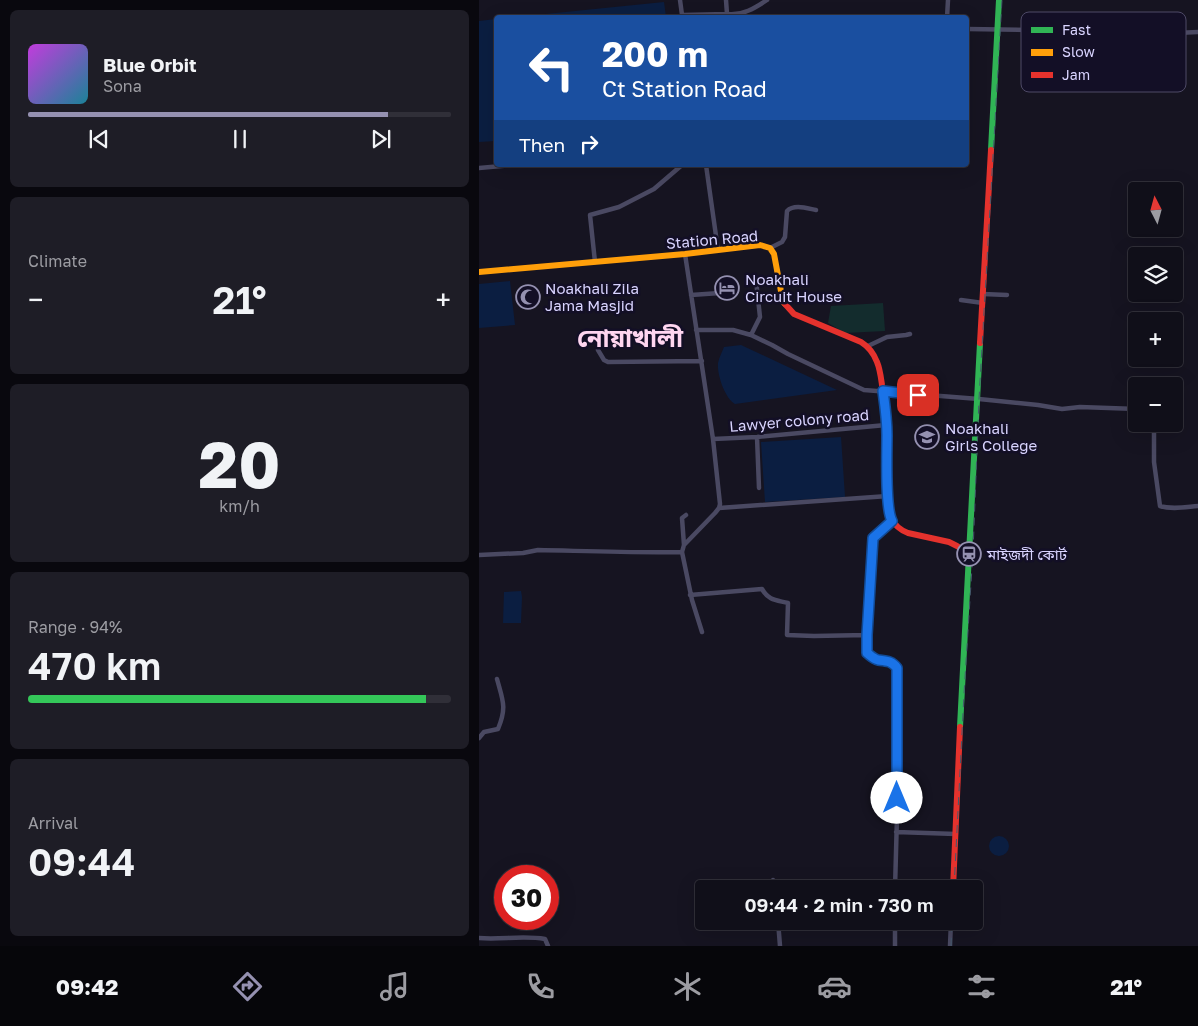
<!DOCTYPE html>
<meta charset="utf-8">
<style>
:root{--surface:#100f19;--page:#1e1d26;--text:#f1f3f6;--muted:#9c9ca2;--line:#302f38;--accent:#9591b1}
body{margin:0;font-family:"Golos Text","Noto Sans Bengali",sans-serif;background:var(--page);color:var(--text);height:100vh;display:flex;flex-direction:column;font-size:19px;white-space:nowrap}
*{box-sizing:border-box;margin:0}
p{font-size:16px;color:var(--muted)}
.icon{flex:none;width:28px;height:28px;fill:none;stroke:currentColor;stroke-width:2;stroke-linecap:round;stroke-linejoin:round}
.map{position:relative;flex:1;overflow:hidden}
.panel{display:flex;flex-direction:column;gap:10px;padding:10px;background:#09080e;width:479px}
.panel>*{flex:none}
.top-card{position:absolute;left:15px;top:15px;width:475px;height:152px;border-radius:5px;box-shadow:0 5px 20px #0002,0 0 0 1px var(--line);background:#1a4fa0;color:#fff;overflow:hidden}
.needle{width:32px;rotate:354deg}
.buttons{position:absolute;left:649px;top:182px;display:grid;gap:10px}
.buttons a{display:grid;place-items:center;width:55px;height:55px;border-radius:5px;background:var(--surface);box-shadow:0 5px 20px #0002,0 0 0 1px var(--line);font-size:25px}
.speed{position:absolute;left:15px;top:865px;display:flex;gap:10px;font-size:25px;font-weight:700;text-align:center}
.speed>*{display:grid;place-content:center;width:65px;height:65px;border-radius:50%;background:var(--surface);box-shadow:0 5px 20px #0002,0 0 0 1px var(--line);line-height:1}
.speed .limit{border:8px solid #d22;background:#fff;color:#111}
.pin{position:absolute;display:grid;place-items:center;width:42px;height:42px;color:#fff;margin:-21px;border-radius:10px;box-shadow:0 2px 8px #0006}
.me{position:absolute;width:55px;margin:-28px;rotate:0deg;stroke-linejoin:round;filter:drop-shadow(0 0 4px #0008)}
.turn{display:flex;align-items:center;gap:18px;height:105px;padding:0 25px;font-size:22px}
.turn .icon{width:65px;height:65px;stroke-width:2.5}
.turn b{display:block;font-size:35px;line-height:42px}
.then{display:flex;align-items:center;height:48px;padding:0 25px;background:#0003;gap:10px;font-size:19px}
.big{font-size:38px;font-weight:600;line-height:1.1}
.panel .tile{flex:1;display:flex;flex-direction:column;justify-content:center;gap:8px;min-width:0;padding:0 18px;border-radius:8px;background:var(--page)}
.panel .dial{align-items:center;gap:0}
.dial b{font-size:65px;line-height:1}
.song{display:flex;align-items:center;gap:15px}
.cover{width:60px;height:60px;border-radius:8px;background:linear-gradient(135deg,hsl(290 70% 55%),hsl(190 70% 35%))}
.played{height:5px;border-radius:2px;background:linear-gradient(90deg,var(--accent) 85%,var(--line) 85%)}
.keys{display:flex;justify-content:space-around;direction:ltr}
.heat{display:flex;justify-content:space-between;align-items:center;font-size:28px;direction:ltr}
.charge{height:8px;border-radius:4px;background:linear-gradient(90deg,#34c759 94%,var(--line) 0)}
.trip{position:absolute;left:216px;top:880px;width:288px;height:50px;border-radius:5px;background:var(--surface);box-shadow:0 5px 20px #0002,0 0 0 1px var(--line);font-weight:600;line-height:50px;text-align:center}
.tab-bar{display:flex;height:80px;justify-content:space-around;align-items:center;background:#06060a;color:var(--muted)}
.tab-bar .icon{width:35px;height:35px}
.tab-bar .current{color:var(--accent)}
.tab-bar b{font-size:22px;color:var(--text)}
main{display:flex;flex:1;min-height:0}
.map>svg:first-child{display:block}
</style>
<main>
<section class="panel">
<div class="tile">
<div class="song"><i class="cover"></i><div><b>Blue Orbit</b><p>Sona</p></div></div>
<div class="played"></div>
<div class="keys"><svg class="icon" aria-label="previous" viewBox="0 0 24 24"><path d="M18 5L8 12l10 7zM5 5v14"/></svg><svg class="icon" aria-label="pause" viewBox="0 0 24 24"><path d="M8 5v14M16 5v14"/></svg><svg class="icon" aria-label="next" viewBox="0 0 24 24"><path d="M6 5l10 7-10 7zM19 5v14"/></svg></div>
</div>
<div class="tile"><p>Climate</p>
<div class="heat"><a>−</a><b class="big">21°</b><a>+</a></div>
</div>
<div class="tile dial"><b>20</b><p>km/h</p></div>
<div class="tile"><p>Range · 94%</p><b class="big">470 km</b><div class="charge"></div></div>
<div class="tile"><p>Arrival</p><b class="big">09:44</b></div>
</section>
<div class="map">
<svg width="720" height="946" viewBox="0 0 720 946">
<rect width="100%" height="100%" fill="#161421"/>
<path fill="#132c2d" d="M404,303L406,331L366,333L349,323L352,306Z"/>
<path fill="#0b1e41" d="M185,2L187,17H37Z
M17,19V141L0,142V21Z
M31,281L36,325L0,328V284Z
M262,345L358,390L256,404C246,398 238,375 239,363C240,358 243,352 245,347Z
M362,437L366,497L286,502L282,442Z
M42,591L43,597L42,623H24L25,592Z
M510 846a10 10 0 1 1 20 0a10 10 0 1 1-20 0Z"/>
<g fill="none" stroke-linecap="round" stroke-linejoin="round">
<path stroke="#4a4962" stroke-width="4.5" d="M201,0L203,15L248,14
M247,0L248,14C263,16 276,8 288,0
M468,18L469,0
M488,29L552,30C558,32 561,37 568,39L720,32
M227,165L239,250
M0,168L33,165
M291,248L303,242L306,237L308,211C315,204 327,208 337,210
M206,254L234,439L241,504L240,508L236,513L205,545L203,552L213,600L223,632
M116,262L111,215L140,207L175,189L203,165
M504,294L528,295
M212,295L241,293
M482,300L504,303
M217,330H254L272,335L293,345L309,354L385,390L500,399L559,405L583,409L601,407L658,409
M272,335L281,317L277,280
M389,346L408,337L427,335L431,334
M119,350L125,360L129,362L223,361
M675,424V462L681,506C693,510 707,507 720,506
M278,437L280,488
M234,439L278,437L407,425
M240,508L409,496
M205,545L203,518L207,515
M0,555L44,553L59,550C107,551 155,553 203,552
M211,595L283,589C290,601 297,600 309,603L308,635L335,636L388,635L394,538L413,521
M388,635V653C392,656 395,659 399,660C408,661 413,661 418,669V816L416,889
M0,738L5,732L19,729C28,707 24,701 18,679
M417,832L477,834
M294,880L295,889
M299,921L301,946
M416,921V946
M0,938C22,940 44,935 66,939L69,946
M471,946L472,921"/>
<path stroke="#30b455" stroke-width="6" d="M512,150L520,0
M481,727L501,343"/>
<path stroke="#ff9f0a" stroke-width="6" d="M0,272L206,254L281,245L291,248L295,254L304,302L306,304"/>
<path stroke="#e5322d" stroke-width="6" d="M306,304L315,314L382,342C390,347 395,354 398,362C401,369 402,378 403,385C409,416 408,448 409,480C409,493 407,506 412,518C416,526 421,530 429,533L470,542L478,546L490,554
M501,343L512,150
M474,889L481,727"/>
<path stroke="#43596b" stroke-width="1" stroke-dasharray="8 6" stroke-linecap="butt" d="M475,889L485,694L494,552L500,399L523,0
M472,946L473,921"/>
</g>
<g fill="none" stroke-linecap="round" stroke-linejoin="round">
<g stroke="#114b97" stroke-width="12">
<path id="route" d="M418,798V668C413,661 408,661 399,660C395,659 392,656 388,653V635L394,538L413,521C406,508 408,453 408,435C408,420 406,406 404,391L439,395"/>
</g>
<use href="#route" stroke="#1a73e8" stroke-width="9"/>
</g>
<defs>
<g id="hotel-ring" transform="scale(1.25)"><circle r="9.5" fill="#130f26" stroke="#9591b1" stroke-width="1.5"/><path d="M-6-4.5h1.5V1H6V5H4.5V3h-9V5H-6ZM-4 0a1.8 1.8 0 1 1 3.6 0ZM.5 0V-2.5h3Q6-2.5 6 0Z" fill="#9591b1"/></g>
<g id="mosque-ring" transform="scale(1.25)"><circle r="9.5" fill="#130f26" stroke="#9591b1" stroke-width="1.5"/><path d="M3.5-4.9A6 6 0 1 0 3.5 4.9A5 5 0 1 1 3.5-4.9Z" fill="#9591b1"/></g>
<g id="university-ring" transform="scale(1.25)"><circle r="9.5" fill="#130f26" stroke="#9591b1" stroke-width="1.5"/><path d="M0-5L7-2L0 1L-7-2ZM-4 1L0 2.5L4 1V4Q0 6-4 4Z" fill="#9591b1"/></g>
<g id="station-ring" transform="scale(1.25)"><circle r="9.5" fill="#130f26" stroke="#9591b1" stroke-width="1.5"/><path d="M-3-6H3Q5-6 5-4V2Q5 4 3 4L4.5 6H3L1.5 4h-3L-3 6H-4.5L-3 4Q-5 4-5 2V-4Q-5-6-3-6ZM-3.5-4v3h7v-3ZM-3.5 1v1.5H-2V1ZM2 1v1.5H3.5V1Z" fill="#9591b1"/></g>
</defs>
<g fill-rule="evenodd">
<use href="#hotel-ring" x="248" y="288"/>
<use href="#mosque-ring" x="49" y="297"/>
<use href="#university-ring" x="448" y="437"/>
<use href="#station-ring" x="490" y="554"/>
</g>
<g text-anchor="middle" dominant-baseline="central" stroke-width="5" stroke-linejoin="round" paint-order="stroke">
<g font-size="15" fill="#d9d4ff" stroke="#130f26">
<text transform="translate(233 239) rotate(-5)">Station Road</text>
<text transform="translate(320 420) rotate(-5)">Lawyer colony road</text>
</g>
<g font-size="15" fill="#d9d4ff" stroke="#130f26" text-anchor="start">
<text x="266" y="279">Noakhali<tspan x="266" dy="17">Circuit House</tspan></text>
<text x="66" y="288">Noakhali Zila<tspan x="66" dy="17">Jama Masjid</tspan></text>
<text x="466" y="428">Noakhali<tspan x="466" dy="17">Girls College</tspan></text>
<text x="508" y="554">মাইজদী কোর্ট</text>
</g>
<g font-size="25" font-weight="bold" fill="#ffd6f0" stroke="#130f26">
<text x="151" y="337">নোয়াখালী</text>
</g>
</g>
<rect x="542" y="12" width="165" height="80" rx="8" fill="#130f26" stroke="#4e4a67" stroke-width="1"/>
<rect x="552" y="27" width="22" height="6" fill="#30b455"/>
<rect x="552" y="49" width="22" height="7" fill="#ff9f0a"/>
<rect x="552" y="72" width="22" height="6" fill="#e5322d"/>
<g font-size="14" fill="#d9d4ff">
<text x="583" y="35">Fast</text>
<text x="583" y="57">Slow</text>
<text x="583" y="80">Jam</text>
</g>
</svg>
<div class="buttons">
<a><svg class="needle" viewBox="-14 -14 28 28"><path d="M0-13l5 13h-10z" fill="#e53935"/><path d="M0 13l5-13h-10z" fill="#9c9ca2"/></svg></a>
<a><svg class="icon" aria-label="layers" viewBox="0 0 24 24"><path d="M12 4l9 5-9 5-9-5zM3 14l9 5 9-5"/></svg></a>
<a>+</a>
<a>−</a>
</div>
<div class="speed"><div class="limit">30</div></div>
<div class="pin" style="left:439px;top:395px;background:#d93025"><svg class="icon" aria-label="arrive" viewBox="0 0 24 24"><path d="M6 21V4h12l-3 4 3 4H6"/></svg></div>
<svg class="me" style="left:418px;top:798px" viewBox="-20 -20 40 40"><circle r="19" fill="#fff"/><path d="M0-13L10 11 0 6-10 11z" fill="#1a73e8"/></svg>
<div class="trip">09:44 · 2 min · 730 m</div>
<div class="top-card">
<div class="turn"><svg class="icon" aria-label="left" viewBox="0 0 24 24"><path d="M17 20v-9H6M10 6l-5 5 5 5"/></svg><div><b>200 m</b>Ct Station Road</div></div>
<div class="then">Then<svg class="icon" aria-label="right" viewBox="0 0 24 24"><path d="M7 20v-9h11M14 6l5 5-5 5"/></svg></div>
</div>
</div>
</main>
<nav class="tab-bar">
<b>09:42</b>
<svg class="icon current" aria-label="directions" viewBox="0 0 24 24"><path d="M12 3l9 9-9 9-9-9zM9 14v-3h6M13 9l2 2-2 2"/></svg>
<svg class="icon" aria-label="music" viewBox="0 0 24 24"><path d="M9 18V5l10-2v13"/><circle cx="6" cy="18" r="3"/><circle cx="16" cy="16" r="3"/></svg>
<svg class="icon" aria-label="phone" viewBox="0 0 24 24"><path d="M5 4h4l2 5-3 2q2 4 5 5l2-3 5 2v4C11 20 4 13 5 4z"/></svg>
<svg class="icon" aria-label="climate" viewBox="0 0 24 24"><path d="M12 3v18M4 7l16 10M4 17L20 7"/></svg>
<svg class="icon" aria-label="car" viewBox="0 0 24 24"><path d="M5 17H2v-5l4-1 3-4h7l3 4 3 1v5h-3M9 17h6M6 11h13"/><circle cx="7" cy="17" r="2"/><circle cx="17" cy="17" r="2"/></svg>
<svg class="icon" aria-label="filters" viewBox="0 0 24 24"><path d="M4 7h16M4 17h16"/><circle cx="9" cy="7" r="2"/><circle cx="15" cy="17" r="2"/></svg>
<b>21°</b>
</nav>
